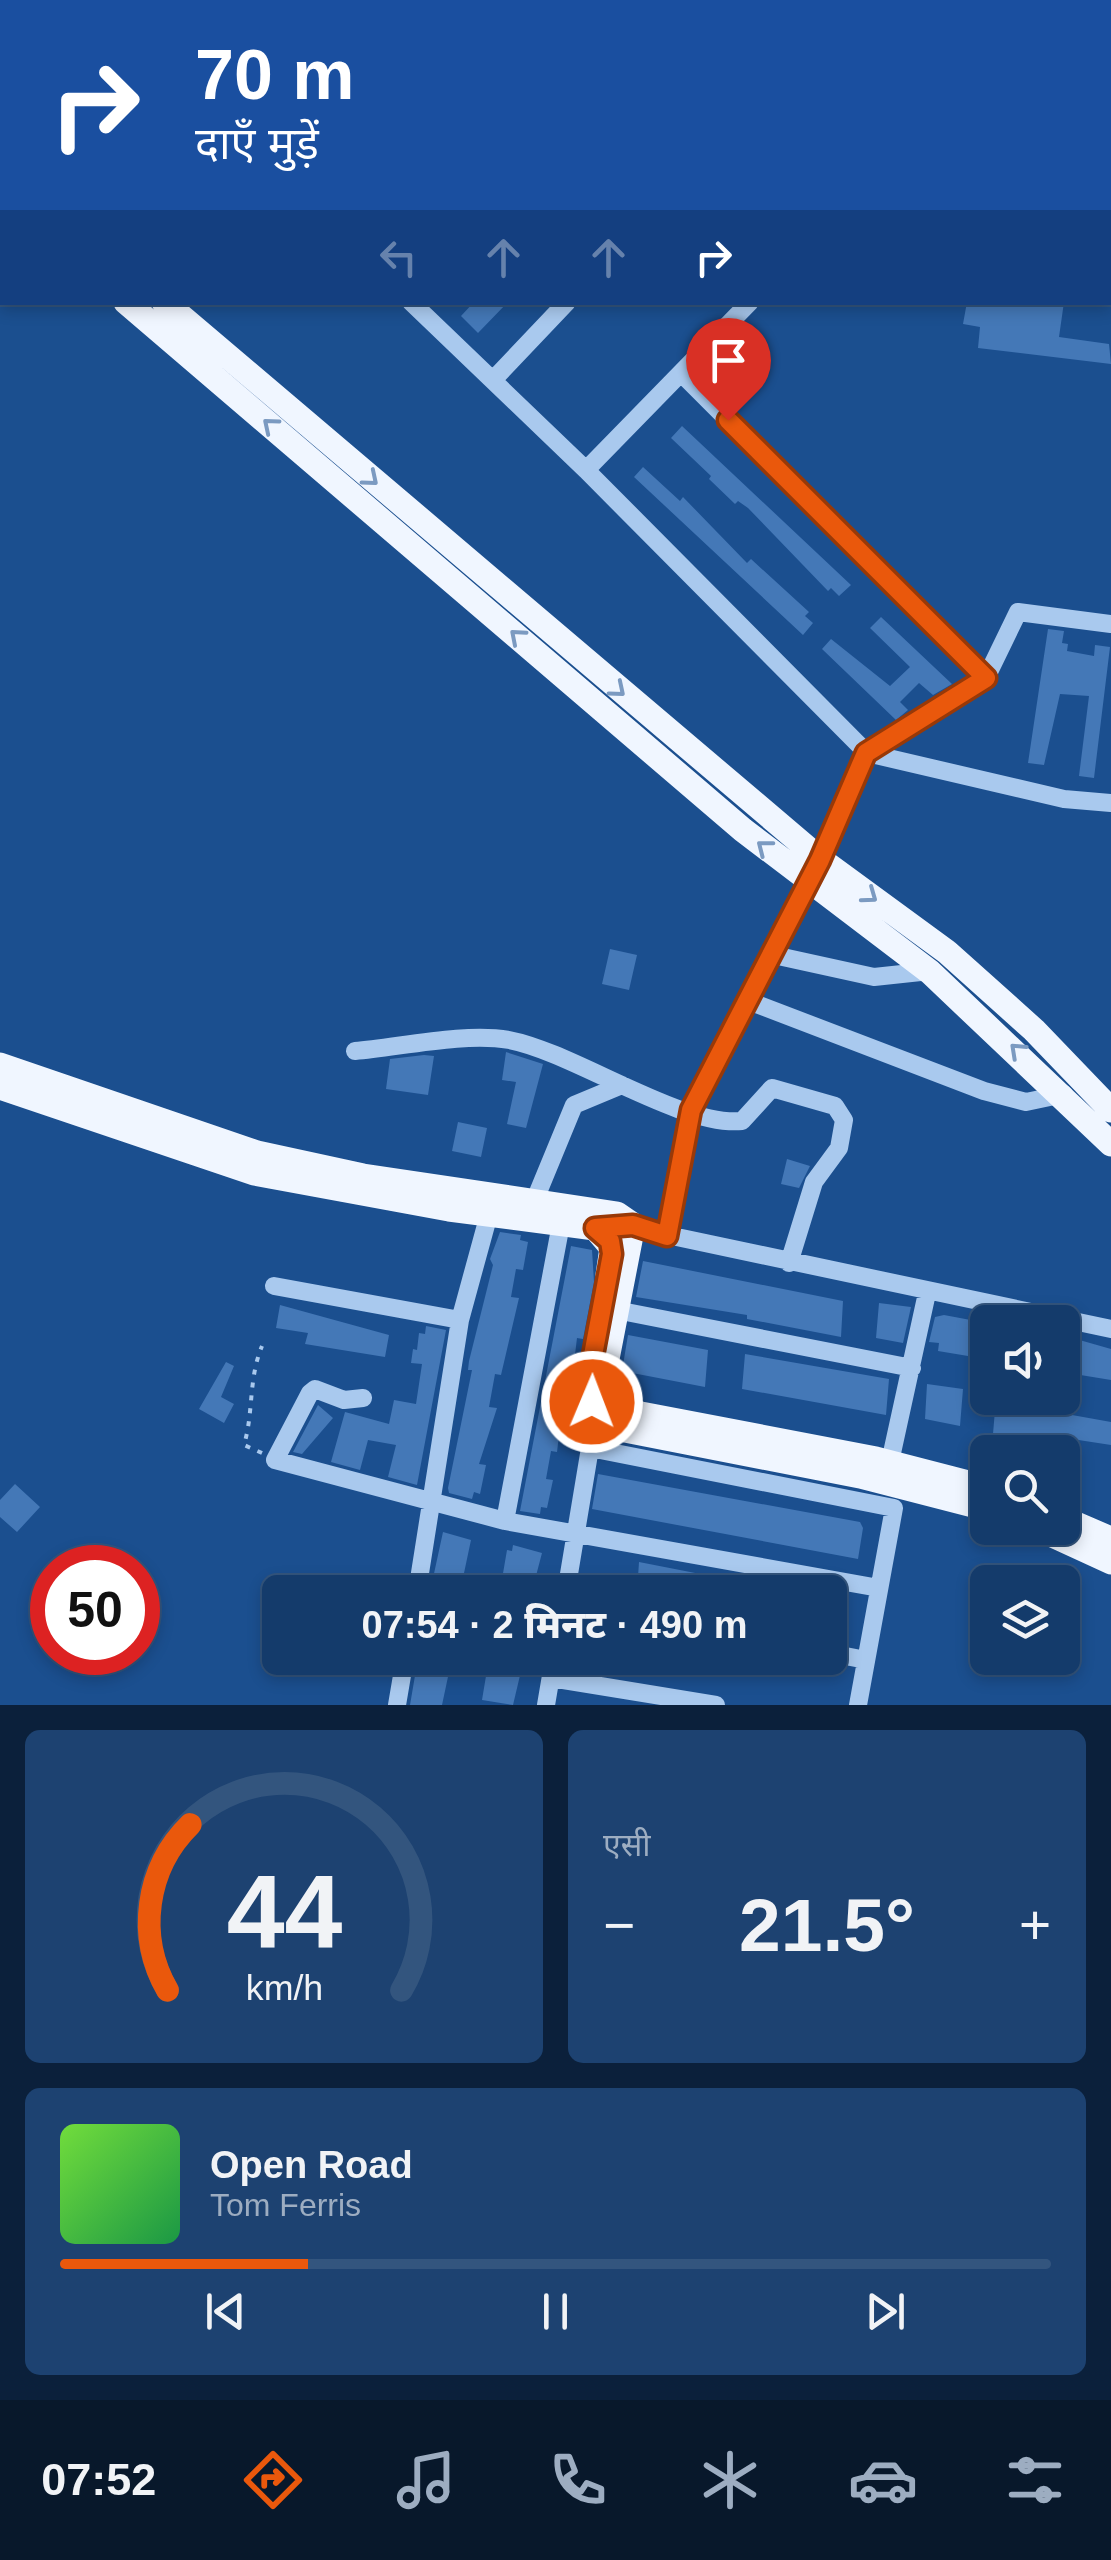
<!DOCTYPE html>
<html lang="hi">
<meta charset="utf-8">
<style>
:root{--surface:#143b6b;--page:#1d4271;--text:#f1f3f6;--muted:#9dadc1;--line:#33557e;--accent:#ea580c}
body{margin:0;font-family:Arial,"Noto Sans Devanagari",sans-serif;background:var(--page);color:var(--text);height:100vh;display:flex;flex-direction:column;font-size:38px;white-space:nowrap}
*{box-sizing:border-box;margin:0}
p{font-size:32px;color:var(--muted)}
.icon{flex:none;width:55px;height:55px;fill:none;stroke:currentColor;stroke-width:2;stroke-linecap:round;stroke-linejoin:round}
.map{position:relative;height:1705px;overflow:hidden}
.side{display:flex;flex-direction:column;gap:25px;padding:25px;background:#0b203b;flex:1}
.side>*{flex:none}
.hud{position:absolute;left:0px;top:0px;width:1112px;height:305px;box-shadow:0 5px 15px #0003,0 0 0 2px var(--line);background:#1a4fa0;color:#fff;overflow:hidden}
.controls{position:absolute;left:970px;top:1305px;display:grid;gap:20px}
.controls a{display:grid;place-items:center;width:110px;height:110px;border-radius:15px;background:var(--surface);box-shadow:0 5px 15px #0003,0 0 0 2px var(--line);font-size:50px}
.speed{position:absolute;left:30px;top:1545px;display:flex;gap:20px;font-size:50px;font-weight:700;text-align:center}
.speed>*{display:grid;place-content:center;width:130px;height:130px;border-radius:50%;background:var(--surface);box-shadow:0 5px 15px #0003,0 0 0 2px var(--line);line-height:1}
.speed .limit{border:15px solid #d22;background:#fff;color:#111}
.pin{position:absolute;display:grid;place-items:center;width:85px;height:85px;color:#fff;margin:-102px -42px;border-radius:50% 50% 50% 0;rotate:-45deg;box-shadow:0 0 10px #0007}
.pin .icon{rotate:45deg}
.me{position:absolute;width:110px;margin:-55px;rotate:1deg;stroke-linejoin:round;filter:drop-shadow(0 0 8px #0008)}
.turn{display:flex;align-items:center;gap:35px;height:210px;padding:0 30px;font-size:45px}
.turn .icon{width:130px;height:130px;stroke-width:2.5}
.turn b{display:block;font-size:70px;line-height:85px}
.lanes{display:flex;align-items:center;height:95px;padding:0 30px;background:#0003;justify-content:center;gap:50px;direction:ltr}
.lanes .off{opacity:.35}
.big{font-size:75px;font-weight:800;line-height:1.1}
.side .card{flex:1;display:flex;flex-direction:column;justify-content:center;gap:15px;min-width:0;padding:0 35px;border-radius:15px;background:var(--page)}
.side .dial{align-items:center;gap:0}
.dial svg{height:260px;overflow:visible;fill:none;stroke:var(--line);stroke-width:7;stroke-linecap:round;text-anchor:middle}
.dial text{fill:var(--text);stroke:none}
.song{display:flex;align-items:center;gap:30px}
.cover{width:120px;height:120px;border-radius:15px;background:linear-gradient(135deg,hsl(100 70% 55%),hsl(140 70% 35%))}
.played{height:10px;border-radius:5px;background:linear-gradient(90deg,var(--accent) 25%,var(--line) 25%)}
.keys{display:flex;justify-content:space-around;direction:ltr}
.heat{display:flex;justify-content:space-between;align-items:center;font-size:55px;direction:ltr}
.side .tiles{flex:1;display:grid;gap:25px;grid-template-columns:1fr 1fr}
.card:last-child{grid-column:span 2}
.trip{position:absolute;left:262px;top:1575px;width:585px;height:100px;border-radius:15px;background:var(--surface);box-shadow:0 5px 15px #0003,0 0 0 2px var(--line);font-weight:800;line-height:100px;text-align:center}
.tab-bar{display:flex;height:160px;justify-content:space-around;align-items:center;background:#08182b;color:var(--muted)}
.tab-bar .icon{width:70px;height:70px}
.tab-bar .current{color:var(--accent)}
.tab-bar b{font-size:45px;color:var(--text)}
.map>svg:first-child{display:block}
</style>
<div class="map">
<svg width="1111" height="1705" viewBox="0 0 1111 1705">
<rect width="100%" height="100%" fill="#1b4f8f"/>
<path fill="#4478b7" d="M474,302H508L478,333L461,316Z
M967,302H1064L1059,337L1109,344L1111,364L978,348L980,327L963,324Z
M682,426L851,585L839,596L831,588L828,591L748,508L738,501L735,504L709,479L711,476L671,438Z
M643,467L680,501L683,497L747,563L751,559L809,612L805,616L813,623L803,635L634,477Z
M881,617L952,684L933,695L919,683L900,702L908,710L896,720L822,649L831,639L890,686L910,667L870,628Z
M1048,629L1064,631L1062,643L1068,644L1067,651L1094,656L1095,645L1110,647L1094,778L1079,776L1089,696L1060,694L1044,765L1028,763Z
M610,949L637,955L629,990L602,984Z
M506,1052L543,1064L526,1128L507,1124L516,1082L502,1080Z
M424,1055L434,1056L428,1095L386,1089L390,1059Z
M458,1122L487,1128L481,1157L452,1151Z
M787,1159L810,1166L799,1188L781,1184Z
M500,1232L521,1235L520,1240L528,1242L523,1270L516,1269L511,1297L519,1298L501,1375L495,1374L489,1407L497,1408L479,1464L486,1465L480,1494L474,1492L472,1499L449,1493L448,1488L472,1370H468L469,1361L493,1265L490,1259Z
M571,1246L592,1250L594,1282L583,1339L577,1338L570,1396L564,1394L557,1452L551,1451L546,1479L553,1480L547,1508L541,1507L540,1514L520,1511Z
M643,1261L843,1301L841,1337L747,1319V1315L636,1297Z
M879,1303L911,1307L903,1343L876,1338Z
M280,1305L389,1335L385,1357L305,1344L308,1333L276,1328Z
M944,1315L976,1321L974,1357L938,1351L939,1343L929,1342L935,1317Z
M426,1326L446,1330L417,1485L388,1477L396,1445L368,1440L360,1470L331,1462L345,1412L389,1424L394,1400L416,1404L422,1364L411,1363L413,1349L417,1350L419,1333L425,1334Z
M628,1335L708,1350L705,1387L622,1371Z
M1062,1335L1111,1349V1380L1062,1372Z
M745,1354L889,1379L886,1415L742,1389Z
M226,1362L234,1366L221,1397L234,1404L224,1423L199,1409Z
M927,1384L963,1389L960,1426L925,1419Z
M996,1398L1073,1409L1072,1415L1111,1422V1445L1072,1439L1071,1446L993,1434Z
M318,1405L333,1418L302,1454L293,1452Z
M598,1474L860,1522L863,1528L858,1559L592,1509Z
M15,1484L40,1507L17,1532L0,1517V1500Z
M443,1532L471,1540L460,1592H430Z
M513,1545L542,1553L532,1591L501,1585L507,1550L512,1551Z
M639,1562L731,1580L729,1592H637Z
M418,1658H452L442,1705H410Z
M493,1659L522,1667L513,1705L482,1700L488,1664Z"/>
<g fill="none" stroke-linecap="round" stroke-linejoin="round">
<path stroke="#a9c9ee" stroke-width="4" stroke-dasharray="5 8" stroke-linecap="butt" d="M262,1453L244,1445C254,1411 248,1380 262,1346"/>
<path stroke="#a9c9ee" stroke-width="18" d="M816,0L818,2
M1047,0L1050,2
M55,2L57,0
M448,2L451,0
M645,2L648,0
M1110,19H1111
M0,101L2,103
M1110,151H1111
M1110,198L1111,191
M411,302L586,470L867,753L1064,799L1111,803
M682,374L986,678L1018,612L1111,624
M493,380L567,302
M586,470L750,302
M769,954L874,977L930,971
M746,1000L984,1091L1026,1102L1064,1094
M355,1051C400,1047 466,1032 509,1040C573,1052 680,1127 742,1121L772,1088L835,1106L844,1120L839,1148L814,1182L789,1263
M534,1202L574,1105L622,1085
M625,1226L1111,1329
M667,1236L691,1110L820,859L867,753L986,678
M274,1286L460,1320
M616,1310L912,1368
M363,1398L344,1400L315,1389L310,1393L275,1460L505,1521L879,1588
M890,1462L927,1293
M505,1521L561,1224
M417,1592L460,1320L489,1214
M566,1592L590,1448L894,1508L858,1705
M830,1653L866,1660
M551,1678L716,1705
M397,1705L405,1658
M546,1705L554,1658"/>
<path stroke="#f0f6ff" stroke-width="25" d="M0,163L2,166
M0,195L2,197
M126,302L743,830L930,972L1111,1144
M164,302L820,859L947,952L1034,1030L1111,1110
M0,1065L257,1153L363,1176L617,1214L633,1225L606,1364C604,1394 613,1406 641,1414L876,1459L988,1488
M0,1087L254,1173L449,1209L595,1228L612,1248L608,1275
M591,1363C586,1396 594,1417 625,1430L860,1476L988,1509
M1062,1518L1111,1539
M1037,1528L1111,1562"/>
</g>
<defs><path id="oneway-chevron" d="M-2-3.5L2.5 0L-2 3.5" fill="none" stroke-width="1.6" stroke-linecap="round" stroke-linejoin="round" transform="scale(2.5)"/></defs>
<g stroke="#7b9ac1">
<use href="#oneway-chevron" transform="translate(270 425) rotate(-140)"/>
<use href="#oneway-chevron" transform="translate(371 479) rotate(40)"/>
<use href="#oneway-chevron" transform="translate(517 636) rotate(-139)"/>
<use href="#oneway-chevron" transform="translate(618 690) rotate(40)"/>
<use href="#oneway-chevron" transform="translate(764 847) rotate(-142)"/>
<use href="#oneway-chevron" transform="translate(870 896) rotate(36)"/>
<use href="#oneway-chevron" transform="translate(1017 1050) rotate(-137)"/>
</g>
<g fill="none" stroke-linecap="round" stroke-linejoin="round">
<g stroke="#983908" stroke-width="25">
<path id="route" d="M592,1402L588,1382L612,1254L610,1241L595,1228L633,1225L667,1236L691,1110L820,860L866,753L986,678L728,420"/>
</g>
<use href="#route" stroke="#ea580c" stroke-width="18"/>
</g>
</svg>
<div class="controls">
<a><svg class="icon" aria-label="sound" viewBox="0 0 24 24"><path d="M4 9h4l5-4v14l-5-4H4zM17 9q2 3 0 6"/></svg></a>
<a><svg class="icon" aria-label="search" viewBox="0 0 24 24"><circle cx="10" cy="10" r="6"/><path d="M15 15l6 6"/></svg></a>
<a><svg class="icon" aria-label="layers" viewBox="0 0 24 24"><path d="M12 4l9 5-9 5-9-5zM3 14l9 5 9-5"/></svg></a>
</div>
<div class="speed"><div class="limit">50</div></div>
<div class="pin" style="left:728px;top:420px;background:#d93025"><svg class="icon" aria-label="arrive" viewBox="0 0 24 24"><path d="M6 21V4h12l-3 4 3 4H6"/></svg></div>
<svg class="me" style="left:592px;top:1402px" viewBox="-20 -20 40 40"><circle r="17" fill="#ea580c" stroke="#fff" stroke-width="3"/><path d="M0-11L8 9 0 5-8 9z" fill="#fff"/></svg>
<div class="trip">07:54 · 2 मिनट · 490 m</div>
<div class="hud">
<div class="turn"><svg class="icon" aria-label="right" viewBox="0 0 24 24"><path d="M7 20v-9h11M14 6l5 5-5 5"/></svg><div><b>70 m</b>दाएँ मुड़ें</div></div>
<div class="lanes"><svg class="icon off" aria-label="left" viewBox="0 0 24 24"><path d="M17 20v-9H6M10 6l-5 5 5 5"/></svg><svg class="icon off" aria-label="ahead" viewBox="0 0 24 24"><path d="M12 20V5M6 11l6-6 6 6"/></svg><svg class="icon off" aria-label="ahead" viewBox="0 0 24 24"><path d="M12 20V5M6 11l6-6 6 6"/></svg><svg class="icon" aria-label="right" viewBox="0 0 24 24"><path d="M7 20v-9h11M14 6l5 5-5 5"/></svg></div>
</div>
</div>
<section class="side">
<div class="tiles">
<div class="card dial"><svg viewBox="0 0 100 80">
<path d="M14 69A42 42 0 1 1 86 69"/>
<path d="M14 69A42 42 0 0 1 21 18" stroke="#ea580c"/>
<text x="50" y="56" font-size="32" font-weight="700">44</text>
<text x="50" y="72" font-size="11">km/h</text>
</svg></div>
<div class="card"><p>एसी</p>
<div class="heat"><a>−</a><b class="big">21.5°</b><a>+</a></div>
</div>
<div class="card">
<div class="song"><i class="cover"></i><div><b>Open Road</b><p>Tom Ferris</p></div></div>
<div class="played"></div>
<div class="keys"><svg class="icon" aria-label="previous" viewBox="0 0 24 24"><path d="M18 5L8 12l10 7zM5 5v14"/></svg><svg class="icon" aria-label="pause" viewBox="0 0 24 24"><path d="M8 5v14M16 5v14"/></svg><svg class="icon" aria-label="next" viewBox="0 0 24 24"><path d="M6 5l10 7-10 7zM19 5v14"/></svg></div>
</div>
</div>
</section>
<nav class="tab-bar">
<b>07:52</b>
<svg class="icon current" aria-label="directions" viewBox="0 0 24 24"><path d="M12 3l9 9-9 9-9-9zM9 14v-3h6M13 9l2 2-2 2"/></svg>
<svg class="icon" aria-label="music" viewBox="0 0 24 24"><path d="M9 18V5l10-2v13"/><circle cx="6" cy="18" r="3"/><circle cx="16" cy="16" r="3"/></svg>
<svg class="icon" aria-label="phone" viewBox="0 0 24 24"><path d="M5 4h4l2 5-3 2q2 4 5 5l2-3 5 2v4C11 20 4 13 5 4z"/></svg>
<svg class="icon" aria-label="climate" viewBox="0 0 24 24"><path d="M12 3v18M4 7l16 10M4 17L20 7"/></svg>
<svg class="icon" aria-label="car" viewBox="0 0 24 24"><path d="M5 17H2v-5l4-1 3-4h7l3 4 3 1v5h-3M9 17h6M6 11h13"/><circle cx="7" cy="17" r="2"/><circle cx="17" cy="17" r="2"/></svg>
<svg class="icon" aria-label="filters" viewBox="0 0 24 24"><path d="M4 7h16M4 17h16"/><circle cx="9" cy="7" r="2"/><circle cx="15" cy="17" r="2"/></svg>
</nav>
